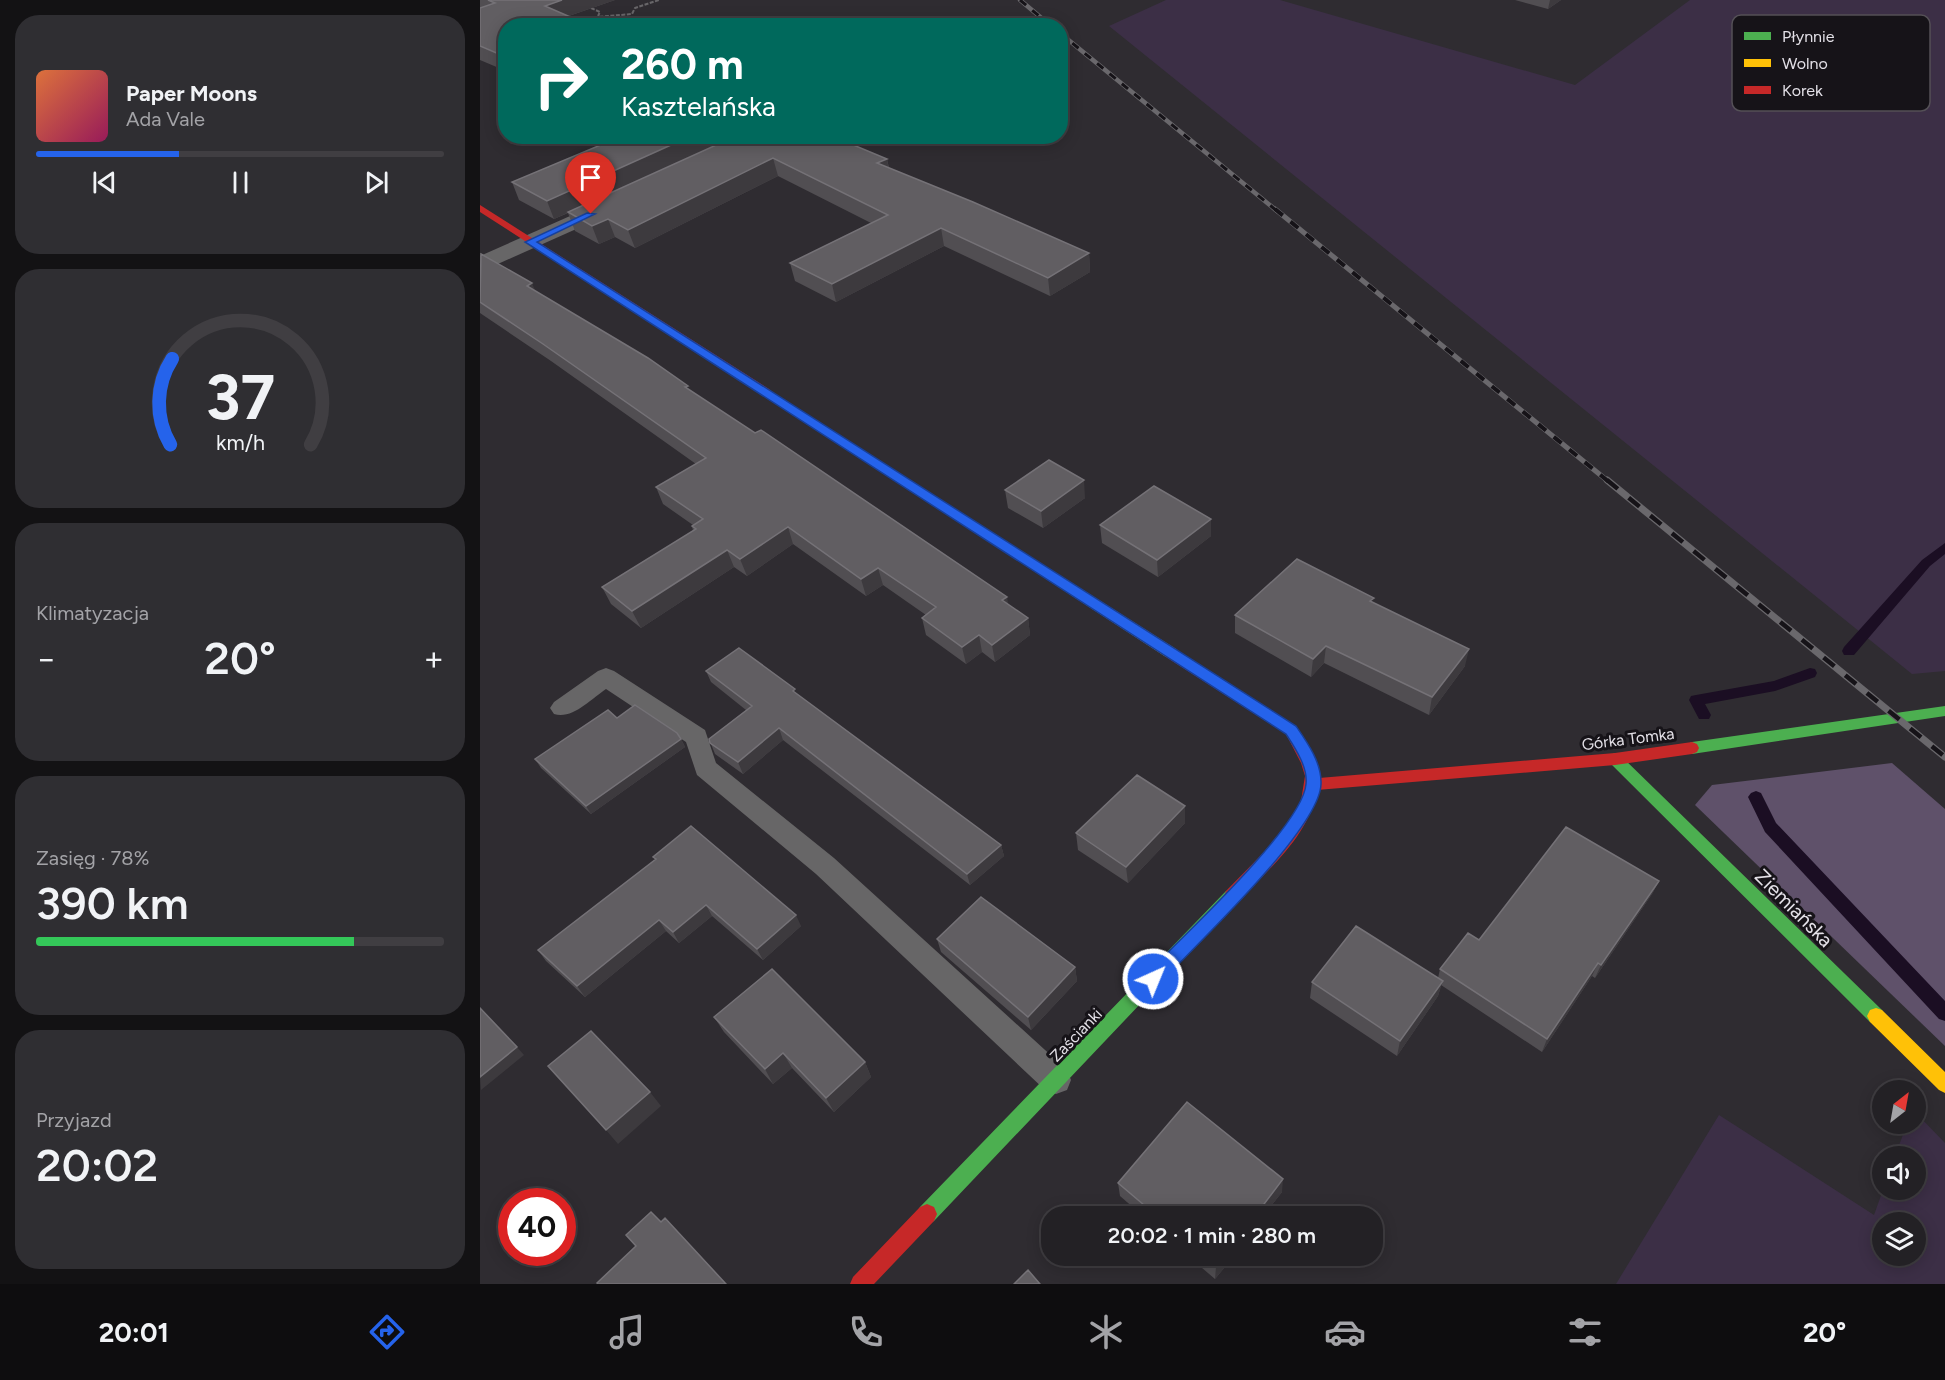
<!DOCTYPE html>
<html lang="pl">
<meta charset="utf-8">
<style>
:root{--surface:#232125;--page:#2f2e32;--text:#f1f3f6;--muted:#a3a3a7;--line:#403e42;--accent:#2563eb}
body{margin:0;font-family:Figtree,sans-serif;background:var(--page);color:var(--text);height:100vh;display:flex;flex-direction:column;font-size:22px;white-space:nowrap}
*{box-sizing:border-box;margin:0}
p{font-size:20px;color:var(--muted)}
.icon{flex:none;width:33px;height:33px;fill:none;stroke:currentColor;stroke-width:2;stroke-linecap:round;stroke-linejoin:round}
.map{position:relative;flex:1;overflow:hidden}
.details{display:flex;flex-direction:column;gap:15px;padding:15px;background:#131214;width:480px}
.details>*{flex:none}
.banner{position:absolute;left:18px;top:18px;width:570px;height:126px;border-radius:24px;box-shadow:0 3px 15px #0003,0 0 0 2px var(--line);background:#00695c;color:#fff;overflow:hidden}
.needle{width:39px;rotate:31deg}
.tools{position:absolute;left:1392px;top:1080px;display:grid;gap:12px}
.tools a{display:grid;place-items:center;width:54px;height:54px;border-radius:50%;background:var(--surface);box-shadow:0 3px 15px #0003,0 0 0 2px var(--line);font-size:30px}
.speed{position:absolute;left:18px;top:1188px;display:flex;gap:12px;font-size:30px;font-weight:700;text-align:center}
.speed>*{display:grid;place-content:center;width:78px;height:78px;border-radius:50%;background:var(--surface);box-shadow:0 3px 15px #0003,0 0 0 2px var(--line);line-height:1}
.speed .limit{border:9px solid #d22;background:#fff;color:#111}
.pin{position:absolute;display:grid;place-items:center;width:51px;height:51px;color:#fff;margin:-62px -26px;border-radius:50% 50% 50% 0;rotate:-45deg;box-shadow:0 0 6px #0007}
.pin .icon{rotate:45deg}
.me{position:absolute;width:66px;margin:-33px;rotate:44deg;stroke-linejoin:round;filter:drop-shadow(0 0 4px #0008)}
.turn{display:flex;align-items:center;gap:21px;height:126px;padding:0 24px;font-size:27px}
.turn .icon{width:78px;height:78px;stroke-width:2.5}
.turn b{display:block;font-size:42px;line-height:51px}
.big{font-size:45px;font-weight:600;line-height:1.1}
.details .widget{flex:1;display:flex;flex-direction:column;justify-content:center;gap:9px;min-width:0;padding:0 21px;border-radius:24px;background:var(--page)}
.details .dial{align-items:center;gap:0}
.dial svg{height:156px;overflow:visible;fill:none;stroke:var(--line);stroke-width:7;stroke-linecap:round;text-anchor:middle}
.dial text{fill:var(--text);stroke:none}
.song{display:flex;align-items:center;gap:18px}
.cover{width:72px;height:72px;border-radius:9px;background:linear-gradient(135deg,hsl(20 70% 55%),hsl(330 70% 35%))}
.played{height:6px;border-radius:3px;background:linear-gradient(90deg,var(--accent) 35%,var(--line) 35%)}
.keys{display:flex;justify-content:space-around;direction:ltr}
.heat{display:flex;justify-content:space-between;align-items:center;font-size:33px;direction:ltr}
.charge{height:9px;border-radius:4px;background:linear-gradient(90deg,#34c759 78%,var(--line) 0)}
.trip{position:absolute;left:561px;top:1206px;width:342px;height:60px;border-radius:24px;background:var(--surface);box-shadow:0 3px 15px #0003,0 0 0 2px var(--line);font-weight:600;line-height:60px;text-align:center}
.menu{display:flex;height:96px;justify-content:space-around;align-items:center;background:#0e0d0f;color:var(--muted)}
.menu .icon{width:42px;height:42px}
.menu .selected{color:var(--accent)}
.menu b{font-size:27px;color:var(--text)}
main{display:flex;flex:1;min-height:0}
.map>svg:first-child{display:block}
</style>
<main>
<section class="details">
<div class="widget">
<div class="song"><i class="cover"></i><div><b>Paper Moons</b><p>Ada Vale</p></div></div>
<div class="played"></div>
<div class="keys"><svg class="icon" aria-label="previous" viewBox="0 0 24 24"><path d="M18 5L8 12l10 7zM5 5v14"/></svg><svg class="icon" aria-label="pause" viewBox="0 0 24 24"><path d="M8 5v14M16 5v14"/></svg><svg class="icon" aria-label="next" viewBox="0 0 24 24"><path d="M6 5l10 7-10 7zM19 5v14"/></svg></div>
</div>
<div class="widget dial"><svg viewBox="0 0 100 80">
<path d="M14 69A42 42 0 1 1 86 69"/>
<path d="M14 69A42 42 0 0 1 15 25" stroke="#2563eb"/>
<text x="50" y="56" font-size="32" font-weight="700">37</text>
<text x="50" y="72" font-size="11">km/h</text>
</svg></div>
<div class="widget"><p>Klimatyzacja</p>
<div class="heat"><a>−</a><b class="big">20°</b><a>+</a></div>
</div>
<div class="widget"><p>Zasięg · 78%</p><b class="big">390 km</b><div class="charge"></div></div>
<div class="widget"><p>Przyjazd</p><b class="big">20:02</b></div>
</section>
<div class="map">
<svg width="1465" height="1284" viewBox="0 0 1465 1284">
<rect width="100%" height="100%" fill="#2f2c31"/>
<path fill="#3c2f46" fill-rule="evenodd" d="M686,0H800L1095,85L1210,0H1465V671L1432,674L629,26Z
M1436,1113L1465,1143V1284H1136L1239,1115L1394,1215L1403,1190H1436V1156H1415L1427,1124H1436ZM1402,1222H1436V1256H1402Z"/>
<path fill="#5f516a" d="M1412,763L1465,809V1046L1215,805L1232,785Z"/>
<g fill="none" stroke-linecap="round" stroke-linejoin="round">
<path fill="#1b0e23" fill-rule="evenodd" d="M1465,543V554L1450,566L1374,655H1364L1362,651L1364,647L1442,560Z
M1330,668L1335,669L1337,673L1335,677L1295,691L1225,704L1231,715L1229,719H1219L1209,700L1211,696L1216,695L1294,681Z
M1276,791L1281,793L1296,823L1465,1001V1021L1459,1019L1285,832L1268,797L1271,793Z"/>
<path stroke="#686669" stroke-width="2" stroke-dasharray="4 1.5" stroke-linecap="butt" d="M111,8L120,12L118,16
M92,19L152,14L155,8L179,0"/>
<path fill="#676667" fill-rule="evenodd" d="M126,668L134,671L225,730L236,763L354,858L587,1070L591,1080L587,1090L576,1094L565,1090L336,874L217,775L206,742L126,689C111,699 92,720 74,714L70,708L74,702L118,671Z"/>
<path fill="#676667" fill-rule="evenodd" d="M133,197L141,199L144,204L141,209L0,272V256Z"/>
<path fill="#4caf50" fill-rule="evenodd" d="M1465,706V716L1212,754L1207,752L1205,748L1207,744L1212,742Z
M1135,753L1140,755L1402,1010L1405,1016L1402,1022L1396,1024L1390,1022L1130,763L1128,759L1130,755Z
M752,889L758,891L760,896L758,901L454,1221L447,1224L440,1221L437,1214L440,1207L746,891Z"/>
<path fill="#ffc107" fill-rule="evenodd" d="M285,388L696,649L698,653L696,657H686L281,393V389Z
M1396,1008L1402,1010L1465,1072V1093L1459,1090L1390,1022L1387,1016L1390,1010Z"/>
<path fill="#c62828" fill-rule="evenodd" d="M0,205L289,389L291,391L289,393H281L0,212Z
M691,648L816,726L835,763L839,778L1135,753L1212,742L1217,744L1219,748L1217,752L1212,754L1135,765L837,790C830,835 788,870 758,901L752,903L746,901L744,896L746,891L797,839L809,822L821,801L825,776L821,763L806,734L686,657L684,653Z
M447,1204L454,1207L457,1214L454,1221L394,1284H370L373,1277L440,1207Z"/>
<g stroke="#6a686c" stroke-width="4.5">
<path id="rail-far2" d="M540,0L571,26
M580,33L797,211"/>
</g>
<g stroke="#6a686c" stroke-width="5">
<path id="rail-far1" d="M795,209L1129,482"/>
</g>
<g stroke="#6a686c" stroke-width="7">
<path id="rail" d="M1127,480L1465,757"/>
</g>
<use href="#rail-far2" stroke="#161318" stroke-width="3" stroke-dasharray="8" stroke-linecap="butt"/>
<use href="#rail-far1" stroke="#161318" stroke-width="4" stroke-dasharray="10" stroke-linecap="butt"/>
<use href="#rail" stroke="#161318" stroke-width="4.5" stroke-dasharray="14" stroke-linecap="butt"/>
</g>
<path fill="#514e52" d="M0,0H135L89,16L26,26V71L0,60Z
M1035,0H1081L1068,9Z
M256,136L407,159L409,168L609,253L610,272L570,296L464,246L356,302L315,281L310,263L391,223L298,176L155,248L135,237L119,244L95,231L88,213L74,219L39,200L32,182L179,171Z
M0,255L209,390L548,618L550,635L515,662L502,652L486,664L446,635L442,618L446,615L403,585L386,596L313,544L267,576L254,567L161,628L131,604L122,587L213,531L212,526L213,525L183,504L176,487L216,464L71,361L0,313Z
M525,490L605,498L563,528L528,508Z
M620,525L731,536L678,577L622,543Z
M893,603L985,666L949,715L844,663L831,677L755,633V615Z
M226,671L317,694L521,845L524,856L490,885L303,740L263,774L235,754L229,739L266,710L231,682Z
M201,739L205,747L111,814L61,768L55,759Z
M705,823L648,883L598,850L596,833Z
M173,857L321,926L283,960L232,916L199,943L186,931L105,997L66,961L58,950L175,860Z
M1179,881L1172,894L1115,978L1112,976L1062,1052L961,985L958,996L917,1056L830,998L832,982L958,978L960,969L999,940Z
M457,939L595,967L597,981L551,1030L461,952Z
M234,1017L385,1062L391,1077L354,1112L312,1068L293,1084L244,1032Z
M638,1183L802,1192L783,1216H663L640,1196Z
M708,1256H754L735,1279Z"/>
<path fill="#3d3a3e" d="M82,0H135L71,22L65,6Z
M1070,0H1081L1068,9Z
M211,136H255L74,219L67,201Z
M293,158L298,176L155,248L148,230Z
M407,159L410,176L397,163Z
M128,219L135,237L119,244L112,226Z
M461,228L464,246L356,302L352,284Z
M609,253L610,272L570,296L568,278Z
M52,283L59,300L47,286Z
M604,480L605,498L563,528L561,511Z
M731,519V536L678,577L677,560Z
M308,527L313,544L267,576L260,559Z
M247,550L254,567L161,628L152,611Z
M398,568L403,585L386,596L381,579Z
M527,597L530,614L522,600Z
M548,618L550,635L515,662L512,645Z
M499,635L502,652L486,664L482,647Z
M846,646L844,663L831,677L833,659Z
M989,649L985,666L949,715L952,697Z
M299,728L303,740L263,774L258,762Z
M201,739L205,747L111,814L106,806Z
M705,806V823L648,883L646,867Z
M521,845L524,856L490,885L487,874Z
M1179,881L1172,894L1115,978L1121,965Z
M226,905L232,916L199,943L193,932Z
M316,915L321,926L283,960L277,949Z
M179,920L186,931L105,997L97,986Z
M1118,963L1112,976L1062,1052L1067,1039Z
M595,967L597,981L551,1030L548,1017Z
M963,981L958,996L917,1056L920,1041Z
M37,1047L44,1055L1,1090L0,1077Z
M303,1053L312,1068L293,1084L285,1069Z
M385,1062L391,1077L354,1112L346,1098Z
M170,1092L181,1106L138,1144L126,1130Z
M803,1179L802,1192L783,1216H775Z
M745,1256H754L735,1279L736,1267Z"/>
<path fill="#615e62" stroke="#757277" stroke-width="1.5" d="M8,0H82L65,6L111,26H26V57L0,46V8L15,3Z
M142,136H211L67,201L32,182Z
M256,136H352L407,159L397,163L493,202L609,253L568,278L461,228L352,284L310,263L408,215L293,158L148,230L128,219L112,226L88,212Z
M1,254L52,283L47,286L168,358L208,386L205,387L275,433L281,430L527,597L522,600L548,618L512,645L499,635L482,647L442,618L456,607L398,568L381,579L308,527L260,559L247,550L152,611L122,587L216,529L212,526L223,519L176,487L226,458L63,344L0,302Z
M569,460L604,480L561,511L525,490Z
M674,486L731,519L677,560L620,525Z
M817,559L894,598L890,601L989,649L952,697L846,646L833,659L755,615Z
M259,648L315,689L313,691L521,845L487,874L299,728L258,762L230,743L229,739L272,706L226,671Z
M155,705L197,733L201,739L106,806L55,759L128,710L137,718Z
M657,775L705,806L646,867L596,833Z
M211,826L316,915L277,949L226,905L193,932L179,920L97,986L58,950L176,859L173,857Z
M1086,827L1179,881L1121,965L1118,963L1067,1039L960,969L988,933L999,940Z
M501,897L595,967L548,1017L457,939Z
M876,926L963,981L920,1041L832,982Z
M292,969L385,1062L346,1098L303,1053L285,1069L234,1017Z
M0,1008L37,1047L0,1077Z
M111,1031L170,1092L126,1130L68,1066Z
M707,1102L803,1179L775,1216H677L638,1183Z
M171,1212L181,1222L185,1218L246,1284H118L117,1283L156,1246L146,1235Z
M722,1256H745L736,1267Z
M548,1270L560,1284H534Z"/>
<path fill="#2563eb" stroke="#184099" stroke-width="1.5" d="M107,213L115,214L57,242L816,726C827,742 842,763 841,784C840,829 713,948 679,984L673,987L667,984L664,979L667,973C700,939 823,826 826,784C828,767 815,748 806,734L45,242Z"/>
<g text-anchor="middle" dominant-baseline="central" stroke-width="6" stroke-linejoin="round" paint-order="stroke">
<g font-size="16" fill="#e3e0e7" stroke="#161318">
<text transform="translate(1148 739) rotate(-7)">Górka Tomka</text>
<text transform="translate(596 1035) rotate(-46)">Zaścianki</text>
</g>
<g font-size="20" fill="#e3e0e7" stroke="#161318">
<text transform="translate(1314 908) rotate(45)">Ziemiańska</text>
</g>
</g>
<rect x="1252" y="15" width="198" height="96" rx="9" fill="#161318" stroke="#545056" stroke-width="1.5"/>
<rect x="1264" y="32" width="27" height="8" fill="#4caf50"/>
<rect x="1264" y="59" width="27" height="8" fill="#ffc107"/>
<rect x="1264" y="86" width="27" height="8" fill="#c62828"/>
<g font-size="16" fill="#e3e0e7">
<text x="1302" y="42">Płynnie</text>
<text x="1302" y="69">Wolno</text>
<text x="1302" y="96">Korek</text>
</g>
</svg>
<div class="tools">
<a><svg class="needle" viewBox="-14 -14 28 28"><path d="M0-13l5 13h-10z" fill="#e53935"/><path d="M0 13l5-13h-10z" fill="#a3a3a7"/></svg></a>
<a><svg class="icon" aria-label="sound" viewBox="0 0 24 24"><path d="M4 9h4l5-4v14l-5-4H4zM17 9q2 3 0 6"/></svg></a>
<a><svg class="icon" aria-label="layers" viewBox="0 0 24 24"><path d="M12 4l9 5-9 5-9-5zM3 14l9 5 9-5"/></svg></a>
</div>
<div class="speed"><div class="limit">40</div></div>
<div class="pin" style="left:111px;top:214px;background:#d93025"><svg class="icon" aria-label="arrive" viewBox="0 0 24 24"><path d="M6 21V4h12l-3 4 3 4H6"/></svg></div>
<svg class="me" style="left:673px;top:979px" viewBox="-20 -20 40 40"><circle r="17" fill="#2563eb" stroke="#fff" stroke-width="3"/><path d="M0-11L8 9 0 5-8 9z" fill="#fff"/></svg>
<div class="trip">20:02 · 1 min · 280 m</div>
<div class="banner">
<div class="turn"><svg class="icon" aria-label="right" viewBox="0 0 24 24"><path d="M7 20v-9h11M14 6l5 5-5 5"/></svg><div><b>260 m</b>Kasztelańska</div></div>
</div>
</div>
</main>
<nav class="menu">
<b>20:01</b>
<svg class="icon selected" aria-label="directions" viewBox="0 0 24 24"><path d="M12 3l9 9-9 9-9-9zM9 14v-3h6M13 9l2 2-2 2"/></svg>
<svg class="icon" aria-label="music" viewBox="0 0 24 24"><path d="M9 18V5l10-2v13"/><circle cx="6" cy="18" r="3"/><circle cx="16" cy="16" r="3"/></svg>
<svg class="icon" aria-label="phone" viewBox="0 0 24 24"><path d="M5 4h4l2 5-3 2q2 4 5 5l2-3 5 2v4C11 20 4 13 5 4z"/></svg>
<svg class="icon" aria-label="climate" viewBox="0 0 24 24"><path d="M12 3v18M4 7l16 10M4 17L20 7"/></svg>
<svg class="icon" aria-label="car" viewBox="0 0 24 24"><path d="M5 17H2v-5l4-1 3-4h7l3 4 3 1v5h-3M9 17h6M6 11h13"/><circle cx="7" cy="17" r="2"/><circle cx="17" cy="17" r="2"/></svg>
<svg class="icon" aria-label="filters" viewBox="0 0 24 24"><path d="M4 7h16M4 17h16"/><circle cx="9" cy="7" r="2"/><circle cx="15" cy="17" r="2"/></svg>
<b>20°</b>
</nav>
